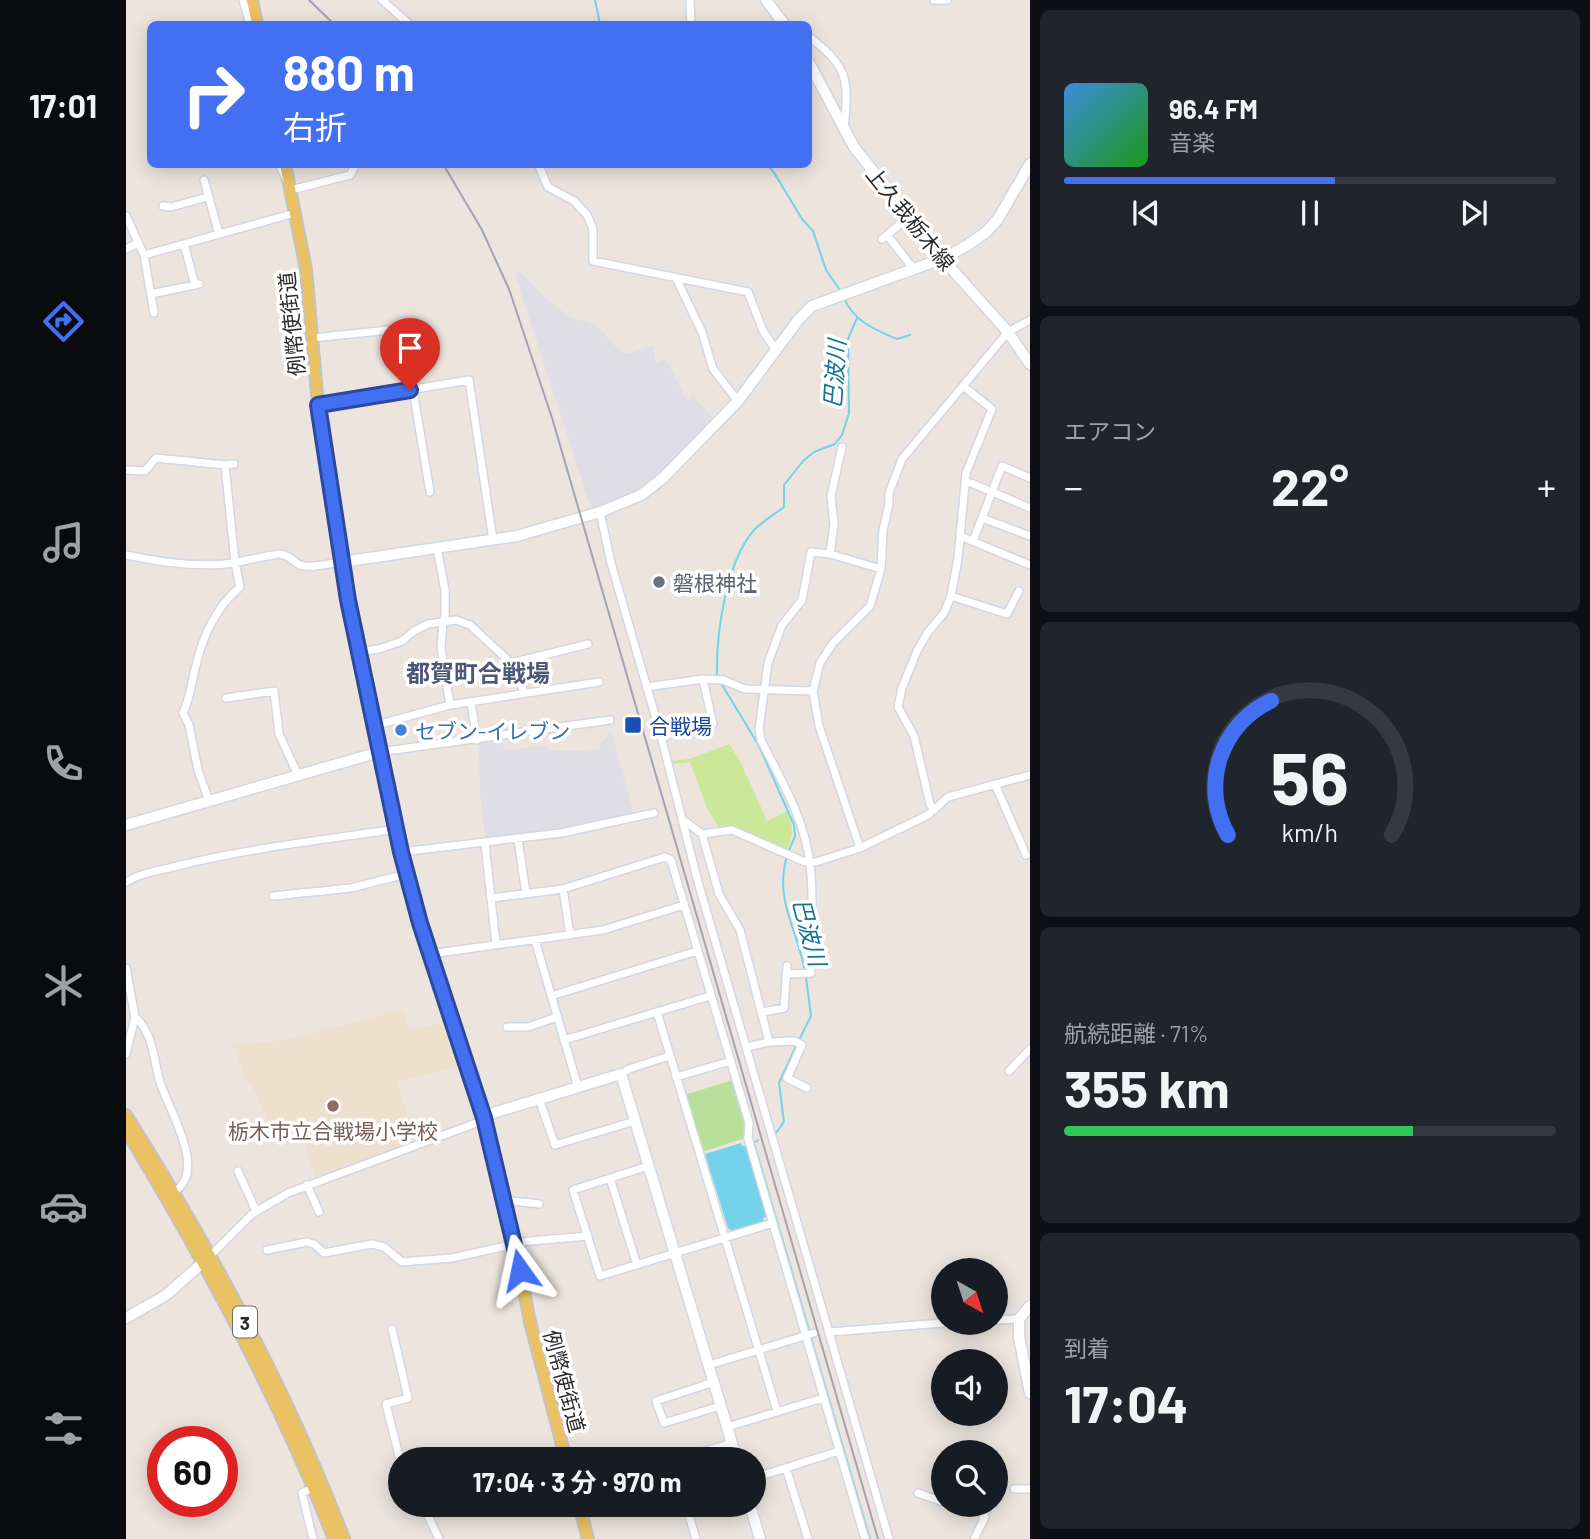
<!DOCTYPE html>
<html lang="ja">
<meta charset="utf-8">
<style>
:root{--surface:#171b24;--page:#20242c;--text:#f1f3f6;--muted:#9ea1a6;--line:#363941;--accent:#4370f3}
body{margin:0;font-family:Barlow,"Noto Sans JP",sans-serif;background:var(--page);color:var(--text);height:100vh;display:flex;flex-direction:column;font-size:26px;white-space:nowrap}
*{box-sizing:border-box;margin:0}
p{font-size:23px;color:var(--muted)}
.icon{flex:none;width:38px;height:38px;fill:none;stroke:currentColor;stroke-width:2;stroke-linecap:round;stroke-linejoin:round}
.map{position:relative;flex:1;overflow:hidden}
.panel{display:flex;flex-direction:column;gap:10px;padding:10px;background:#0d0f14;width:560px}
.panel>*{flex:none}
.top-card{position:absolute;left:21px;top:21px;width:665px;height:147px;border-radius:10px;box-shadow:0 4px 18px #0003;background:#4370f3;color:#fff;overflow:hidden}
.needle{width:46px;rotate:141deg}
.fabs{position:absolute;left:805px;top:1258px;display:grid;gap:14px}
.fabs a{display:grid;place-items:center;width:77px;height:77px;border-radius:50%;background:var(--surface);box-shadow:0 4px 18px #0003;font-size:35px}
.speed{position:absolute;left:21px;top:1426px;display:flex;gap:14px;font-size:35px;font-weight:700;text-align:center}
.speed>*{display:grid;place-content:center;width:91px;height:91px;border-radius:50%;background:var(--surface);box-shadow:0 4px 18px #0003;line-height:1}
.speed .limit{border:10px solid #d22;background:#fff;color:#111}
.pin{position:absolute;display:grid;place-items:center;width:60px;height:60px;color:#fff;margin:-72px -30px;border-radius:50% 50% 50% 0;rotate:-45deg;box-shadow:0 0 7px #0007}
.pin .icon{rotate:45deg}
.me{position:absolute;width:77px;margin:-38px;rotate:348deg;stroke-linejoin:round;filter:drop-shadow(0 0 5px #0008)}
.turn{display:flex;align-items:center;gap:24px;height:147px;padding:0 21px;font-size:32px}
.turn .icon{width:91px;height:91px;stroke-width:2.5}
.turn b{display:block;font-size:49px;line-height:60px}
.big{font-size:52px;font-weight:700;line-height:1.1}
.panel .tile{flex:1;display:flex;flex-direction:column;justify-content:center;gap:10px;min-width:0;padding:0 24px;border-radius:10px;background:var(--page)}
.panel .dial{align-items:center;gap:0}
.dial svg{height:182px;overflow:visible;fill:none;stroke:var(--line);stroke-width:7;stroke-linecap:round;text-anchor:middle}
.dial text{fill:var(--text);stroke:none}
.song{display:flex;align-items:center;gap:21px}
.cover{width:84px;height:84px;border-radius:10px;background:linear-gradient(135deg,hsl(210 70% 55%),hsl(120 70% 35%))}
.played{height:7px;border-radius:4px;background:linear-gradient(90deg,var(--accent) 55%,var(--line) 55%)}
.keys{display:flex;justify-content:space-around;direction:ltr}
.heat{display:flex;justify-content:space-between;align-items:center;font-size:38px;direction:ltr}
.charge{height:10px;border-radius:5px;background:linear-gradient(90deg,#34c759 71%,var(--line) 0)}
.trip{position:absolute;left:262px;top:1447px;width:378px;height:70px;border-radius:35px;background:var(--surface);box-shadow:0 4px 18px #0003;font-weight:700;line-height:70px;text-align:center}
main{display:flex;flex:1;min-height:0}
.tabs{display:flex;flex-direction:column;width:126px;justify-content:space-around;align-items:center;background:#090b0e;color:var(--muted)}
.tabs .icon{width:49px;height:49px}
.tabs .on{color:var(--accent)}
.tabs b{font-size:32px;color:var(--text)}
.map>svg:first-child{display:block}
</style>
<main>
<nav class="tabs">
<b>17:01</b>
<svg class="icon on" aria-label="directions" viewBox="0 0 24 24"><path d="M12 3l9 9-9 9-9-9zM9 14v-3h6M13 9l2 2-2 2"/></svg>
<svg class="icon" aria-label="music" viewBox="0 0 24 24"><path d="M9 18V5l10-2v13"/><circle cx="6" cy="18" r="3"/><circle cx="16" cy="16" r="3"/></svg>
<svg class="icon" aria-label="phone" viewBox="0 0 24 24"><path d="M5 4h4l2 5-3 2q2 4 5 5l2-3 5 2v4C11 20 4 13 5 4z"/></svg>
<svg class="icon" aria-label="climate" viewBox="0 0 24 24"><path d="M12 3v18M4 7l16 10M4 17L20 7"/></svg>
<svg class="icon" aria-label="car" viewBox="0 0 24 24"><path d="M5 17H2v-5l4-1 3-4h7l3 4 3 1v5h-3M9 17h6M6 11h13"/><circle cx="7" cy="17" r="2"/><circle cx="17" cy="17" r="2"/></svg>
<svg class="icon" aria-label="filters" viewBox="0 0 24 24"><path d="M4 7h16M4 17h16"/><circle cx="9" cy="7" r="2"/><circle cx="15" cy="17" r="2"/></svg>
</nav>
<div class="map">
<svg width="904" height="1539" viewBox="0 0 904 1539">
<rect width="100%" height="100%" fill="#ece4dd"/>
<path fill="#dfdde5" d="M394,271L422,301L444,317L471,325L490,347L501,354L527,346L530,362L540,359L561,401L567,395L589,421L521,485L466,511L389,274Z
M485,731L507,812L506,814L436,829L360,840L354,795L353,743L376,739L378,750L421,746L422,750L452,751L474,749V744Z"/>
<path fill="#ede0cd" d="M277,1009L284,1031L319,1022L332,1066L271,1082L289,1142L189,1178L173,1120L149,1128L141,1120L130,1093L118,1076L108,1046L171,1038Z"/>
<path fill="#b8e09b" d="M607,1080L619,1123V1138L576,1152L558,1095Z"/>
<path fill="#cbe798" d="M603,744L613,759L641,821L661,811C668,827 667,834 661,851L602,827L593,828L581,808L564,762L547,764L546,761L564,759Z"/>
<path fill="#74d3ea" d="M615,1143L616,1146H620L642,1216L637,1218L638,1222L606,1231L602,1228L579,1154Z"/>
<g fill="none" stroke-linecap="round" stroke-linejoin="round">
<path stroke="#74d3ea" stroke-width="2" d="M469,0L474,24
M640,164L647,171L676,219L687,231L700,270L714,290
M718,298C727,321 750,330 771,339L784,335
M591,675C590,634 600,562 628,530C637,521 649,514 658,507V485L677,461L688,452L709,444L716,435L723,413L722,339L731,318
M595,683L633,746L668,825L669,836L662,853
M660,859C649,902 672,930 679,972
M673,1040L685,1016L680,977
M650,1133L658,1122L653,1083L670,1046
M632,1140L628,1143L683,1330
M685,1338L744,1539"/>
<g stroke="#d2d7e3" stroke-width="10">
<path id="street" d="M117,0L124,24
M256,0L283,24
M564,0L565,24
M808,0H821
M682,36C723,67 723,80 718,129
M153,164L165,190L224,175L230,164
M412,164L422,187L448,201L461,215L467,229V261L622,292L637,331L650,350
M78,180L93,234
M37,206L45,207L81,197
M0,216L18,255L28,313
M761,235L787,268
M756,239L784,216
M58,244L69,285
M0,249L12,243
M18,255L169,213
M550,278L576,332L587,369L612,401
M25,294L73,284
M186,338L273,329L284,390
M287,390L304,492
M192,405L343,380L367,540
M0,470L19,471L30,458L99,465L108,464
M839,483H845L904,508
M474,512L485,563L535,736L572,882L763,1539
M856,518L904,536
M834,536L904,565
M847,541L876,466L904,478
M311,548L319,590V616L317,621L315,648L324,705
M704,554L708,524L705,496L716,447
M0,555C32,562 66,567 99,564C118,562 135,556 154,554C163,555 166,561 174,565C185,569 204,563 216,562
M825,596L881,614L893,591
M233,652L253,649L276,641L288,631L302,624L330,620L344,625L385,663L398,692
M385,663L462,644
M520,687L577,679L597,680L619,689L687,691
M100,698L148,691L153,734L172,775
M345,702L351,740
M247,726L324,705L473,682
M535,736L587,724L577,679
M253,752L484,720
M869,784L900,855
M83,801L72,770L63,725L57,713C64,698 65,685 69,669C76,638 89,608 114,587L109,562L99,465
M808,810L804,804L788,736L772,707L776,688L791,651L802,632L818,613L825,596L832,558L840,473L866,409L838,387
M556,819L576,834L593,894L614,930L643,1042L620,1047
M576,834L606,830L679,862H690L734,848L802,815L822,797L904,775
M392,839L400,894
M359,844L370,944
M734,848L693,726L687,691L694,663L707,643L744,606L755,569L757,530L763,504V493L776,459L882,332L904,320
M275,852L435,833L528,813
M0,882C17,872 32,871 51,866C123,848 197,840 270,829
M437,889L444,935
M147,896L225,888L280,874
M365,898L437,889L539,857L545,860L623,1123L622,1138L739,1539
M409,940L452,1087
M304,954L477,930L558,905
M0,968L9,1017L0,1054
M661,974L685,973C684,937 689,900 684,865C679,819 655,780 635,740L633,729L642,663L656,625L676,600L685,552L704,554L755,569
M425,996L571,951
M531,1012L651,1411
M637,1012L658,1008L661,966
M9,1017C28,1034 27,1059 34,1082C43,1111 82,1171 48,1192
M381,1027H402L431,1017
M438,1040L584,996
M643,1042L668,1041L676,1045L661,1078L681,1088
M883,1071L904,1049
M495,1074L503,1069L543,1056
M550,1077L605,1061
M413,1099L429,1145L509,1121
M522,1166L447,1190L474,1276L647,1223
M112,1171L130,1211
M484,1178L511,1265
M181,1185L193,1212
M378,1200L413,1204
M141,1250L181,1242L188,1244L198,1253L246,1244L258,1247L276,1262L326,1258L403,1241L462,1236
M84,1256L126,1214L162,1193L353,1122L358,1118
M870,1320L893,1319
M266,1329L282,1398L260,1404L275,1464
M703,1332L817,1323
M583,1365L688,1333
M588,1382L530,1401L538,1423L594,1406
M601,1427L697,1398
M550,1460L606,1443
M660,1468L682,1539
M628,1478L713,1451
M888,1489H904
M792,1493L817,1502
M297,1505L313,1539
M560,1505L570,1539
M829,1505L852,1511L859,1517L848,1539
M187,1539L176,1493L189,1487"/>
</g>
<g stroke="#d2d7e3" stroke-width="13">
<path id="secondary" d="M640,0L658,24
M682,61L728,147L823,266L882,332L904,364
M216,562L391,536L474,512L515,495L537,478L612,401L673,319L686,306L818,258L840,246L859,233L872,219L904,164
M0,825L253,752
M358,1118L367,1113L495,1074L611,1460
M904,1306L893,1319V1337L904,1393
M0,1318L40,1295L81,1259
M624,1505L634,1539"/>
</g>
<g stroke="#c3c3c3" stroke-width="14">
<path id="primary" d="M126,0L131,24
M159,164L180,269L192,405L216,562L253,752L280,874L294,923L358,1118L389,1245L404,1322L440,1460
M0,1115C85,1249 161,1390 218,1539
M0,1130C79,1261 152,1396 208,1539
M453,1505L462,1539"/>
</g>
<use href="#street" stroke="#fff" stroke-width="7"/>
<use href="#secondary" stroke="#fff" stroke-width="10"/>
<use href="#primary" stroke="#ebc263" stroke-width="10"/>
<path stroke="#a0a4b4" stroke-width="2" d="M183,0L208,24
M317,164L356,230L383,289L427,421L752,1539"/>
</g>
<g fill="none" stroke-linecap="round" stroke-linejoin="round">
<g stroke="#2c499e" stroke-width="18">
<path id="route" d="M284,390L192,405L222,600L275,852L294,923L358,1118L394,1270"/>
</g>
<use href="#route" stroke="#4370f3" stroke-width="12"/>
</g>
<circle fill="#6b7280" stroke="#fff" stroke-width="2.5" cx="533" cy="582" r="7"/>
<rect fill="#1a4fb4" stroke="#fff" stroke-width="2.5" x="498" y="716" width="18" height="18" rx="3.5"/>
<circle fill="#3f7fe0" stroke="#fff" stroke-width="2.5" cx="275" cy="730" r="7"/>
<circle fill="#8d6e63" stroke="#fff" stroke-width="2.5" cx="207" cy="1106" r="7"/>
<g text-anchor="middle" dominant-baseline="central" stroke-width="7" stroke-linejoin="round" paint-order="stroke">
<rect fill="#fff" stroke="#6a6a6a" stroke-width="2" x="107" y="1306.5" width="24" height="31" rx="5"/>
<g font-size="19" font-weight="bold" fill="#2a2a2a">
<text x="119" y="1322">3</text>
</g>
<g font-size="21" fill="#2a2a2a" stroke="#fff">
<text transform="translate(785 218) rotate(51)">上久我栃木線</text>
<text transform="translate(165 324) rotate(-96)">例幣使街道</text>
<text transform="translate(439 1381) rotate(75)">例幣使街道</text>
</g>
<g font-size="21" fill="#5b616d" stroke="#fff" text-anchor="start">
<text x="547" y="582">磐根神社</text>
</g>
<g font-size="21" fill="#164399" stroke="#fff" text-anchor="start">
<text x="523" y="725">合戦場</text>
</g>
<g font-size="21" fill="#366cbe" stroke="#fff" text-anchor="start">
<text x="289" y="730">セブン-イレブン</text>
</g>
<g font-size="21" fill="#785e54" stroke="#fff">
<text x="207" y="1130">栃木市立合戦場小学校</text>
</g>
<g font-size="23" font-style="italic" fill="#127297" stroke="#fff">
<text transform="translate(708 374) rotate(-86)">巴波川</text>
<text transform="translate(684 932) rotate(75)">巴波川</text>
</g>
<g font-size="24" font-weight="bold" fill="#4c587a" stroke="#fff">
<text x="352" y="672">都賀町合戦場</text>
</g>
</g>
</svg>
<div class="fabs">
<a><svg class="needle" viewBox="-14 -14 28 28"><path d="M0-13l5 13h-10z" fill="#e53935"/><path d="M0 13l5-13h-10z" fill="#9ea1a6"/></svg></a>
<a><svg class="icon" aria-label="sound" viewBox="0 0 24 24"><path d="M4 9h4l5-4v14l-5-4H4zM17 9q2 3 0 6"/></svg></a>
<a><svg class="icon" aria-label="search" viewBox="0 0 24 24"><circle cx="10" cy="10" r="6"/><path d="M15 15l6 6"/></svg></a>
</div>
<div class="speed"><div class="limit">60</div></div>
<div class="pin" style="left:284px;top:390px;background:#d93025"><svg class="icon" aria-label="arrive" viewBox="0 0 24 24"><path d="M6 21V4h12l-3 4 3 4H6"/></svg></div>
<svg class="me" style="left:394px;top:1270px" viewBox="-20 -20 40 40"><path d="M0-17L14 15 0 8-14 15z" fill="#4370f3" stroke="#fff" stroke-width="4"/></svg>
<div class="trip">17:04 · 3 分 · 970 m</div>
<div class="top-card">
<div class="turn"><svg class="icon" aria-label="right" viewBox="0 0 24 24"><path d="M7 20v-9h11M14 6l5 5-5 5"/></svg><div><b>880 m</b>右折</div></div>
</div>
</div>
<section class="panel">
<div class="tile">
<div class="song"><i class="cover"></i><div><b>96.4 FM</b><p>音楽</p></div></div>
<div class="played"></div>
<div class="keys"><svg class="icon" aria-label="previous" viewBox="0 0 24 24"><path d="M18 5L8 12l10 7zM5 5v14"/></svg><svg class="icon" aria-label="pause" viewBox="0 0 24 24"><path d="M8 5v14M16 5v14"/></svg><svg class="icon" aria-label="next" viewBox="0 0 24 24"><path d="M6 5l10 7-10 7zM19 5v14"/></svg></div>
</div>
<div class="tile"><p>エアコン</p>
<div class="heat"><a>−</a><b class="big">22°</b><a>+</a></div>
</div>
<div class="tile dial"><svg viewBox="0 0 100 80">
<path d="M14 69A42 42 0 1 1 86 69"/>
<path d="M14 69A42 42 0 0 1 33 10" stroke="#4370f3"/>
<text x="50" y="56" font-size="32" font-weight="700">56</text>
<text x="50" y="72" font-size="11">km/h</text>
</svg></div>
<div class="tile"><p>航続距離 · 71%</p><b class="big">355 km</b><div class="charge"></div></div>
<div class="tile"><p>到着</p><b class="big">17:04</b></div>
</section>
</main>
